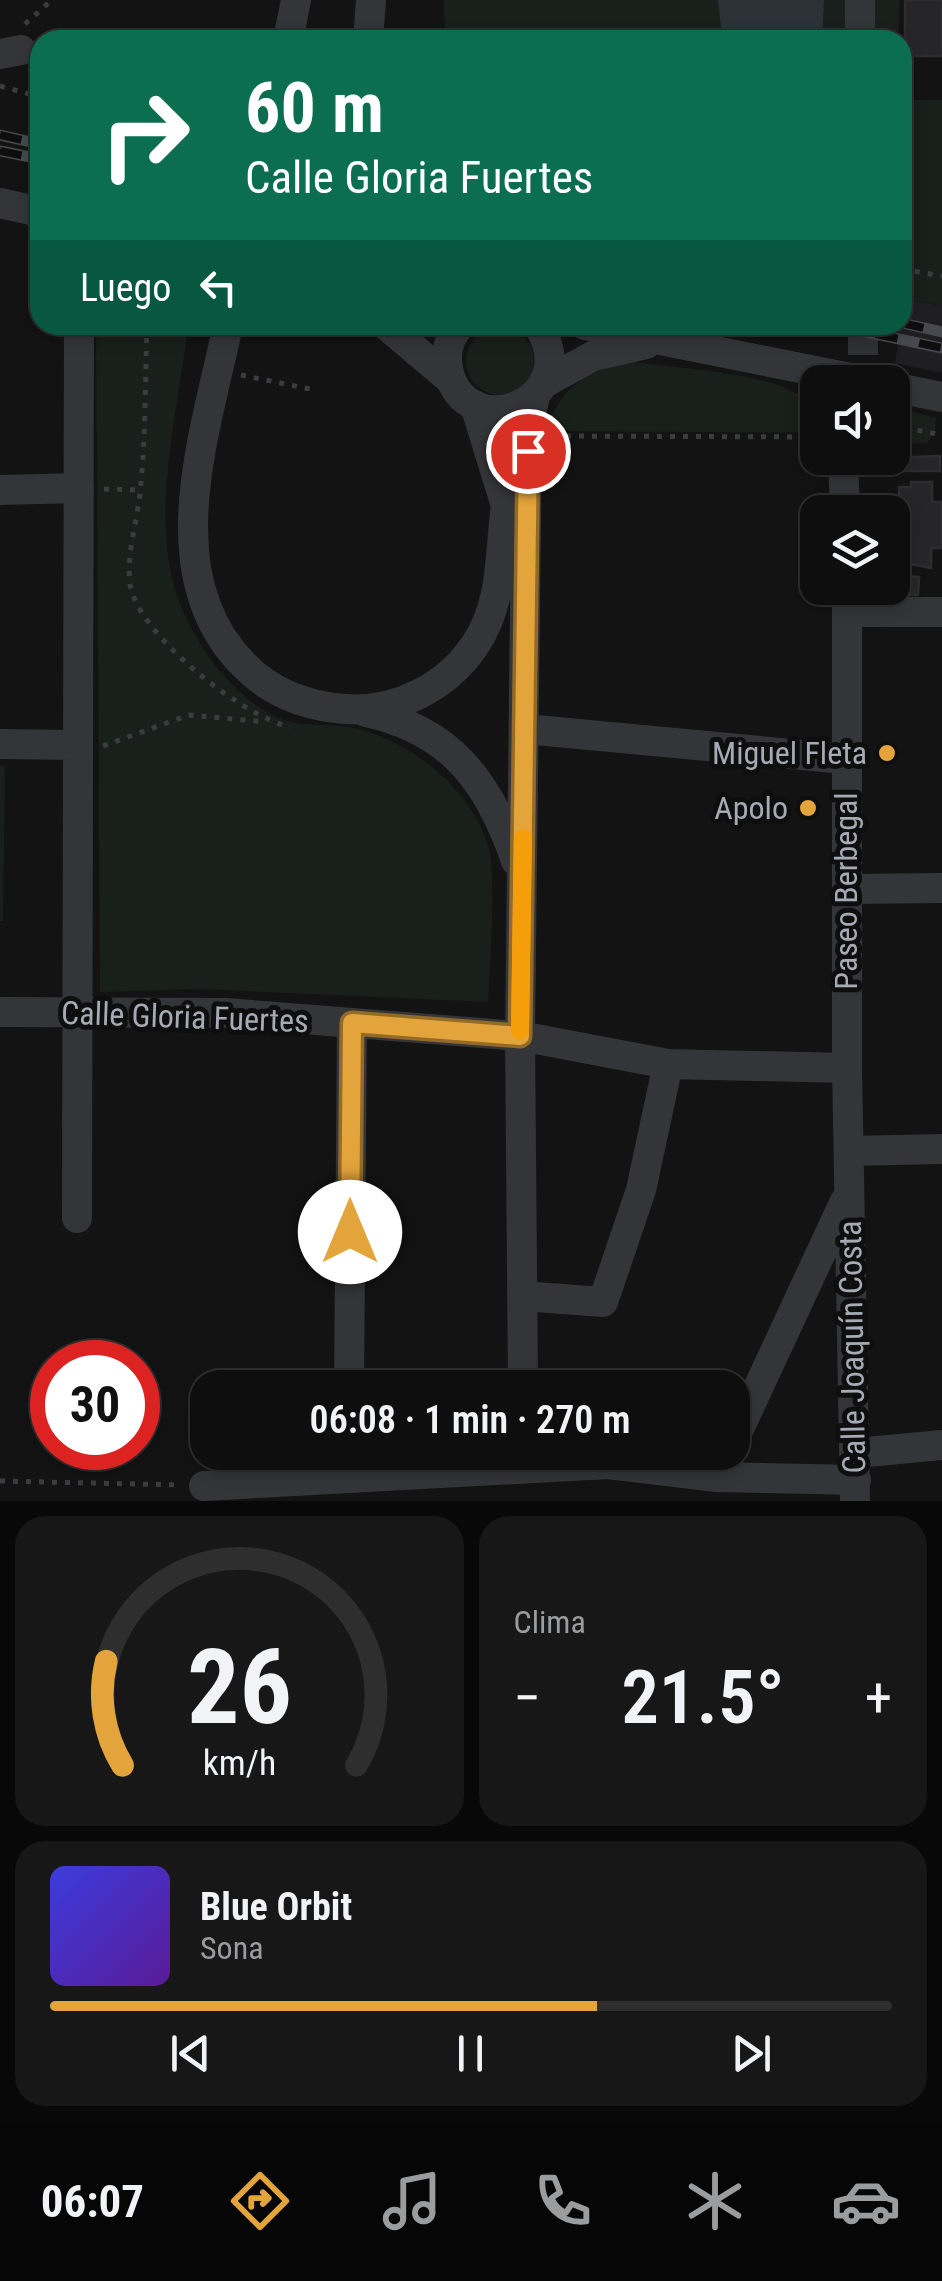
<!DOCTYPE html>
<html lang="es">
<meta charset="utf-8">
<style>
:root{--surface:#0e0e0f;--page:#171718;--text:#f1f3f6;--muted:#9b9c9e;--line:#2e2e2f;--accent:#e3a43b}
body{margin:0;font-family:"Roboto Condensed",sans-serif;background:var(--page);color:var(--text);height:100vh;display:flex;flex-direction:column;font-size:38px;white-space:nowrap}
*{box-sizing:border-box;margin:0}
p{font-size:32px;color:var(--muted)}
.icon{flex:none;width:55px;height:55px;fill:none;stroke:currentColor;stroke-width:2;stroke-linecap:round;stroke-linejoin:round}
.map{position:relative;height:1501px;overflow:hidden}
.panel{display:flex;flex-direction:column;gap:15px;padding:15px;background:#080808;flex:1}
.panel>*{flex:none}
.banner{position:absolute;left:30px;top:30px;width:882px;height:305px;border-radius:30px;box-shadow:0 5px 15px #0003,0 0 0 2px var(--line);background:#0b6e4f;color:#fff;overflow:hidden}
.buttons{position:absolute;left:800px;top:365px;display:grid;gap:20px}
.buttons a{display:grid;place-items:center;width:110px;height:110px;border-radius:20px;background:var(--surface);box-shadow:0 5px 15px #0003,0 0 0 2px var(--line);font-size:50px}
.speed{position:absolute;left:30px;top:1340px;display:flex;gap:20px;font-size:50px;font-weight:700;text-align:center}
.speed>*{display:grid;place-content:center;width:130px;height:130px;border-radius:50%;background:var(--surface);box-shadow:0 5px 15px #0003,0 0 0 2px var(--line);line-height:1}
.speed .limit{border:15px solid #d22;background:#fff;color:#111}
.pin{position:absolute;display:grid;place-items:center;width:85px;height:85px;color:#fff;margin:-42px;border:5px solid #fff;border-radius:50%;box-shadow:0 2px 10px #0007}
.me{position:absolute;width:110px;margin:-55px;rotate:0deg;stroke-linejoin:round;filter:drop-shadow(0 0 8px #0008)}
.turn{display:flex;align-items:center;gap:35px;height:210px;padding:0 50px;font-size:45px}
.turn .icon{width:130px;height:130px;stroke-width:2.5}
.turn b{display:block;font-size:70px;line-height:85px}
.then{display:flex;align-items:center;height:95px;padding:0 50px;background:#0003;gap:20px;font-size:38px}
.big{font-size:75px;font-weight:600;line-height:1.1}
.panel .tile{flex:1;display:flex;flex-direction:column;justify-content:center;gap:15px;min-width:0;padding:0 35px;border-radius:30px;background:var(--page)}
.panel .dial{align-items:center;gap:0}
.dial svg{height:260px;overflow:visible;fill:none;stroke:var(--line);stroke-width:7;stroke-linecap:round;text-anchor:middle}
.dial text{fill:var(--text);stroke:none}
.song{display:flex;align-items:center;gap:30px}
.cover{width:120px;height:120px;border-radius:15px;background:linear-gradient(135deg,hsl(240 70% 55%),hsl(270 70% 35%))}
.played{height:10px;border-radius:5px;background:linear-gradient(90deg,var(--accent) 65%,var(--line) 65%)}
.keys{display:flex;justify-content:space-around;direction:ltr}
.heat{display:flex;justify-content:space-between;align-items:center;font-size:55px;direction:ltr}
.panel .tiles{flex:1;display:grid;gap:15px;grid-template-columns:1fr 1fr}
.tile:last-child{grid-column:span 2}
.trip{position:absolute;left:190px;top:1370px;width:560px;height:100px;border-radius:30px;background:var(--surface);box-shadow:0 5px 15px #0003,0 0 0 2px var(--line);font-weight:600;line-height:100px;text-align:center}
.tabs{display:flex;height:160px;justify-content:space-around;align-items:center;background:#060606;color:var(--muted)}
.tabs .icon{width:70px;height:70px}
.tabs .current{color:var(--accent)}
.tabs b{font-size:45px;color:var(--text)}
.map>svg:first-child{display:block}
</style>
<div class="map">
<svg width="942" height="1501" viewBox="0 0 942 1501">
<rect width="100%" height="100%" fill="#131314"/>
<path fill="#1f1f21" d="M906,299L942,306V373L895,363Z"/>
<path fill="#191f1a" d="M444,0H900L898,40H445Z
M903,100H942V306L903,298Z
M96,325H188C179,407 153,501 173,582C185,632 234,703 284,720C305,727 331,723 353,728C411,740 473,790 489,849C496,878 490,969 488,1002L200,989L100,992Z
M466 361a34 34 0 1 1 68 0a34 34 0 1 1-68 0Z
M635,362C677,369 781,372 810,403C818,412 817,421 817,433L545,431C562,386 588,368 635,362Z
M892,406L936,418L935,433L927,443H893Z
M0,766H5L3,921H0Z"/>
<path fill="#2a3237" d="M718,0H824L822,40L722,36Z"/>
<path fill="#262628" stroke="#2d2d30" stroke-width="2.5" d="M905,0H942V56H905Z
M940,456V471H881V458Z
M911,482H932V502H942V548H931V568L899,562V487H911Z
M902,576L919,577L918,595H902Z"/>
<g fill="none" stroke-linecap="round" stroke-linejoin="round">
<path stroke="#303134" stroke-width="30" stroke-dasharray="30 15" stroke-linecap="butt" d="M863,325V382"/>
<path stroke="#3a3c40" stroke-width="5" stroke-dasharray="5 8" stroke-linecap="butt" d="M25,24L52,0
M0,86L40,97
M902,269L942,276
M147,325C145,381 146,438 140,493C137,522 126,556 130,584C138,635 242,716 290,727
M344,325L363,336
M241,375L310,389
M892,425L942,435
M553,436L818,437
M104,489L141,490
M103,746L189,715L266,722
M0,1481L181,1485"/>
<path stroke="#343539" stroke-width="30" d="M860,0V40
M288,40L296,0
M368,40L371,0
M0,54L21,50
M0,203L40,212
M228,325C206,432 154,575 244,665C271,693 307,706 345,709C396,713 447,687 475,645C504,602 499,554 506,506C512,468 528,433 535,396
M386,325L451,380
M460,325C449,337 445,353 448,369C465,448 587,402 538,325
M585,325L870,382
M544,383L593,356L646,344
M892,387L942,397
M475,405L506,506
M843,458L845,512
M0,490L79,488
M847,588V1068L855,1501
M847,612H942
M366,712C451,730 489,782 516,861
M525,729L845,759
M0,744L78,745
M847,889L942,888
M0,1012L226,1013L520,1036L668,1064L847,1068
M849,1151L942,1149
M77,1218L79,325
M522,1296L603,1302L641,1190L668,1064
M349,1388L352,1023
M523,1388L520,1036L527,436
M732,1444L845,1201
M857,1453L942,1445
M204,1486L608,1464L717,1477L856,1480"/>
<g stroke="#47494e" stroke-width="11">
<path id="rail" d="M0,135L40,144
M0,151L40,159
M902,323L942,332
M833,325L942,348"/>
</g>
<use href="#rail" stroke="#0e0e0f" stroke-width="8" stroke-dasharray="22" stroke-linecap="butt"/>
</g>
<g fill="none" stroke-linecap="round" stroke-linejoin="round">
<g stroke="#946b26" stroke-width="25">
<path id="route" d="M350,1232L352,1023L520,1036L528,451"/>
</g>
<use href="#route" stroke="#e3a43b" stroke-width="18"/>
<path stroke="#f59e0b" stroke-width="18" d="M520,1031L523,838"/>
</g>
<g fill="#e3a43b" stroke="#0e0e0f" stroke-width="4">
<circle cx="887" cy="753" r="10"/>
<circle cx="808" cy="808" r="10"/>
</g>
<g text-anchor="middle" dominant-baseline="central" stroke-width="10" stroke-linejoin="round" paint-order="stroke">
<g font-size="32" fill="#a5aab4" stroke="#0e0e0f" text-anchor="end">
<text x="867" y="753">Miguel Fleta</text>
<text x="788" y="808">Apolo</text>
</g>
<g font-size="32" fill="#a5aab4" stroke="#0e0e0f">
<text transform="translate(846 891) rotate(-90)">Paseo Berbegal</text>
<text transform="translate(185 1017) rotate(2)">Calle Gloria Fuertes</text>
<text transform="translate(852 1347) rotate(-91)">Calle Joaquín Costa</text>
</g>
</g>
</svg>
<div class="buttons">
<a><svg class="icon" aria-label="sound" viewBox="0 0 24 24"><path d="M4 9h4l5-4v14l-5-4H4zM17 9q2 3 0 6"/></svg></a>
<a><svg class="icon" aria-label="layers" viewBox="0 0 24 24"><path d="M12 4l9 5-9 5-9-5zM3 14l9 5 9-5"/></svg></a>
</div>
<div class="speed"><div class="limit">30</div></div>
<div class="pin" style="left:528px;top:451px;background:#d93025"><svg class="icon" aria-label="arrive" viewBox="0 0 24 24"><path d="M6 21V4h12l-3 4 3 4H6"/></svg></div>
<svg class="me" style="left:350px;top:1232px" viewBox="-20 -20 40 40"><circle r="19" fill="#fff"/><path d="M0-13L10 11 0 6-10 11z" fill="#e3a43b"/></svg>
<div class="trip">06:08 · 1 min · 270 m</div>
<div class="banner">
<div class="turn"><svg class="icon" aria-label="right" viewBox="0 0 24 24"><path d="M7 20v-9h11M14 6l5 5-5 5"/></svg><div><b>60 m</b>Calle Gloria Fuertes</div></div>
<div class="then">Luego<svg class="icon" aria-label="left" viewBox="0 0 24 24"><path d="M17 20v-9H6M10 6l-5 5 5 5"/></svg></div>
</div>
</div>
<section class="panel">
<div class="tiles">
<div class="tile dial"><svg viewBox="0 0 100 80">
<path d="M14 69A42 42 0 1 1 86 69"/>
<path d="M14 69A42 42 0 0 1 9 37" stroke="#e3a43b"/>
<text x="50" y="56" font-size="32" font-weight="700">26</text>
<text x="50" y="72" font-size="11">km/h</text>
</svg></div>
<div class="tile"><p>Clima</p>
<div class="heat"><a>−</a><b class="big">21.5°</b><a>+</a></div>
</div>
<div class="tile">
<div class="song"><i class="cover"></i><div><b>Blue Orbit</b><p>Sona</p></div></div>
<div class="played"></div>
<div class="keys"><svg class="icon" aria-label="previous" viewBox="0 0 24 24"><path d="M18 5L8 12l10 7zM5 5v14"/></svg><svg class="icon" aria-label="pause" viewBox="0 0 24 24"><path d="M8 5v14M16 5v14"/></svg><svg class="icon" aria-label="next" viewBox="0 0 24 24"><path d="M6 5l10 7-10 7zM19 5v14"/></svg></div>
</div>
</div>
</section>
<nav class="tabs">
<b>06:07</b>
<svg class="icon current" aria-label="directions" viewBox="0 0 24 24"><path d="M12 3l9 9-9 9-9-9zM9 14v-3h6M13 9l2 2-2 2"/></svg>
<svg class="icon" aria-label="music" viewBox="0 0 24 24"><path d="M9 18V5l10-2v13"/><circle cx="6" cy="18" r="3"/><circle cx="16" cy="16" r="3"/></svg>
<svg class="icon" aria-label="phone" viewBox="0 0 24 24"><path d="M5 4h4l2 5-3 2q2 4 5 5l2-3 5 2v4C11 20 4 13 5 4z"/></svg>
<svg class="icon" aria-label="climate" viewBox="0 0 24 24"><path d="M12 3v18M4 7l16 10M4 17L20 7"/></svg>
<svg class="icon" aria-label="car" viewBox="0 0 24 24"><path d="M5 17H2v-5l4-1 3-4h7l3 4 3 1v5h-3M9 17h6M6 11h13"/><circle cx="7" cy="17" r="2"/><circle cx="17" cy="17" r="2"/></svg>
</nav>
